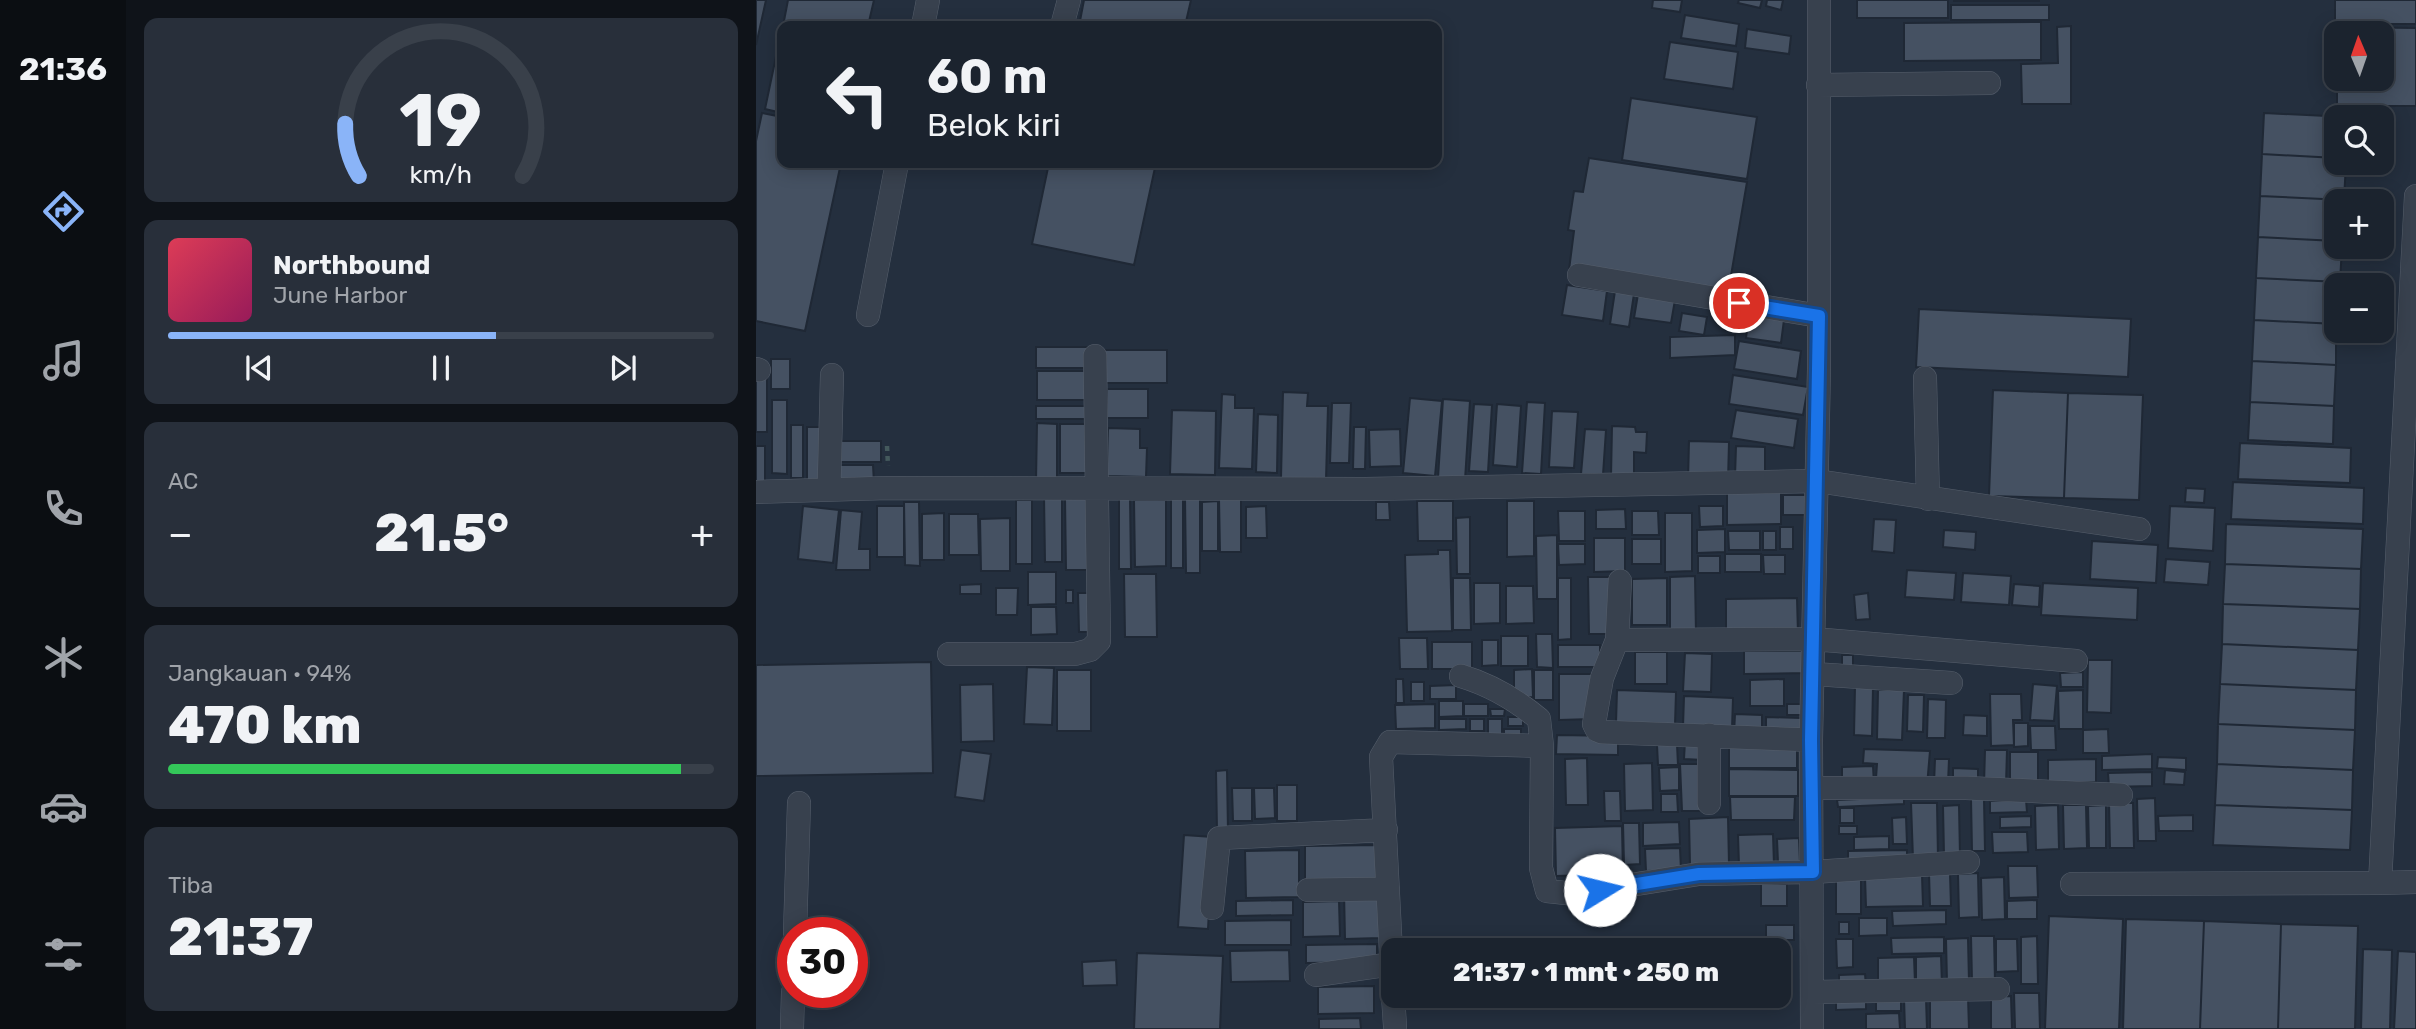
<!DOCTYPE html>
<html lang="id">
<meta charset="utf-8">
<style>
:root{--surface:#1b232e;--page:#282f3a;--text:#f1f3f6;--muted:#a0a4aa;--line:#39404a;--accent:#8ab4f8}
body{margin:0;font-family:Rubik,sans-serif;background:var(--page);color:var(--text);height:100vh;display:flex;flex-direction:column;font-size:26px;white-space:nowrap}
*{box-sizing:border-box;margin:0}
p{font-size:23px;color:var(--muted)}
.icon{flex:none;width:38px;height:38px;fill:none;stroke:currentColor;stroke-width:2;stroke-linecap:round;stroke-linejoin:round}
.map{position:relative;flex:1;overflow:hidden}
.panel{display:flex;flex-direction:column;gap:18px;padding:18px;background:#0f1319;width:630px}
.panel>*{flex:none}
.top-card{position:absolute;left:21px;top:21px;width:665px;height:147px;border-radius:14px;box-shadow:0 4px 18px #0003,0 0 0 2px var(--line);background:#1b232e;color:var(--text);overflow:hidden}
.needle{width:46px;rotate:358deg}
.controls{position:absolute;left:1568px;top:21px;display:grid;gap:14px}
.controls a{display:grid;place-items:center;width:70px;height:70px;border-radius:14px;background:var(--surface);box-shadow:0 4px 18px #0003,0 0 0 2px var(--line);font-size:35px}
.speed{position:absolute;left:21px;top:917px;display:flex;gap:14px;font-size:35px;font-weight:700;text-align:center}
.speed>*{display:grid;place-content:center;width:91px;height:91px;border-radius:50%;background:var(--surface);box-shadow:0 4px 18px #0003,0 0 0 2px var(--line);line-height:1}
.speed .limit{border:10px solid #d22;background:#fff;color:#111}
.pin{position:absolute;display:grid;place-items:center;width:60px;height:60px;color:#fff;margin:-30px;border:4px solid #fff;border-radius:50%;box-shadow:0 2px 7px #0007}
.me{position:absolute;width:77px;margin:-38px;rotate:81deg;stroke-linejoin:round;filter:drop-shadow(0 0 5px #0008)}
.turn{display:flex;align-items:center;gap:24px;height:147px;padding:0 35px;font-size:32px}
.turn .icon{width:91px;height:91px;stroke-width:2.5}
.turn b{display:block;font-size:49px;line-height:60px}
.big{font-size:52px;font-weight:800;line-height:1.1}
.panel .tile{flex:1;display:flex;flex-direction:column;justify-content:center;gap:10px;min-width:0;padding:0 24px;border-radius:14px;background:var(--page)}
.panel .dial{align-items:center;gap:0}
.dial svg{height:182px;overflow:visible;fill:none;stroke:var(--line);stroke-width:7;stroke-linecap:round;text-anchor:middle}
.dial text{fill:var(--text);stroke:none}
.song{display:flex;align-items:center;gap:21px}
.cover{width:84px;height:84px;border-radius:10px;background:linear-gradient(135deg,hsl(350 70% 55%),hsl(330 70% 35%))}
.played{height:7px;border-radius:4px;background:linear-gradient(90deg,var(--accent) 60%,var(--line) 60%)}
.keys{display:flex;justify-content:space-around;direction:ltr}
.heat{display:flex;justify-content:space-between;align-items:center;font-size:38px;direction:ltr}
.charge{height:10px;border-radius:5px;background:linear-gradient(90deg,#34c759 94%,var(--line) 0)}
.trip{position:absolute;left:625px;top:938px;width:410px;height:70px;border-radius:14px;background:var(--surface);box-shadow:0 4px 18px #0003,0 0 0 2px var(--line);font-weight:800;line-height:70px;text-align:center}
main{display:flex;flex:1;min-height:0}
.tab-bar{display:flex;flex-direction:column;width:126px;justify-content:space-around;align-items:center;background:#0b0e12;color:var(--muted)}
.tab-bar .icon{width:49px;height:49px}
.tab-bar .active{color:var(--accent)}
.tab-bar b{font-size:32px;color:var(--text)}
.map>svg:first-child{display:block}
</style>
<main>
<nav class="tab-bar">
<b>21:36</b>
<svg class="icon active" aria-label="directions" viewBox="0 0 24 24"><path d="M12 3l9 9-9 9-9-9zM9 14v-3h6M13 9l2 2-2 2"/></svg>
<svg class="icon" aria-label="music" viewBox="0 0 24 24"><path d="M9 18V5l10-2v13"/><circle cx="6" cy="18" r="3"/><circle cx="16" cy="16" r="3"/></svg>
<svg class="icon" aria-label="phone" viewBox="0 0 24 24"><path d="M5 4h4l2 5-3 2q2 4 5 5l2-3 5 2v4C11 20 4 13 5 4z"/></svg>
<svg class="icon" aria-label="climate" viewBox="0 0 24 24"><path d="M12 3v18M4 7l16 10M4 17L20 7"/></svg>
<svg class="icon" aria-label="car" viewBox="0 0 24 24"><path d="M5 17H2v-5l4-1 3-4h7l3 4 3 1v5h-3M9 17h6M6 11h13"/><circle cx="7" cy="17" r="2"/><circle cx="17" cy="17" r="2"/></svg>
<svg class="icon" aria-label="filters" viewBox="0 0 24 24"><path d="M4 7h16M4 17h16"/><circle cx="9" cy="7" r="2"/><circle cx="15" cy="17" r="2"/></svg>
</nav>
<section class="panel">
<div class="tile dial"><svg viewBox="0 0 100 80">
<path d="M14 69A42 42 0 1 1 86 69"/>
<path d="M14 69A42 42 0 0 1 8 46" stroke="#8ab4f8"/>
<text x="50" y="56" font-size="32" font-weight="700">19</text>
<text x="50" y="72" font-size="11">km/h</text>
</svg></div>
<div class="tile">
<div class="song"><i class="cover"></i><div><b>Northbound</b><p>June Harbor</p></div></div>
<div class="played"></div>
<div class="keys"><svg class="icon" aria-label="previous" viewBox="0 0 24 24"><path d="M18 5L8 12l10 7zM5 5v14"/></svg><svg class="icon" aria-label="pause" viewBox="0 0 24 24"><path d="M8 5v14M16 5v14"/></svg><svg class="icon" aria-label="next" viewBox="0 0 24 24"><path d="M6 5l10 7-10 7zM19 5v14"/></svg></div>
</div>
<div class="tile"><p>AC</p>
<div class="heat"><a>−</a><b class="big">21.5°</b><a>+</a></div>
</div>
<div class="tile"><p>Jangkauan · 94%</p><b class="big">470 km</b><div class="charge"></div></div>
<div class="tile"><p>Tiba</p><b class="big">21:37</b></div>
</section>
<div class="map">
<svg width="1660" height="1029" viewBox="0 0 1660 1029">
<rect width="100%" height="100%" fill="#242f3e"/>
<path fill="#455162" stroke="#1f2835" stroke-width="2" d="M0,0H10L0,45Z
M32,0H118L112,26H27Z
M328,0H435L429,26H323Z
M897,0H926L924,12L896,8Z
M983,0H1006L1004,8L982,3Z
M1011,0H1027L1025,10L1010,6Z
M1101,0H1192V18H1101Z
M1198,0H1283V1H1198Z
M1579,0H1660V24H1579Z
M1195,5H1293V20H1195Z
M929,15L983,24L980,46L925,38Z
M1285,22V60L1148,61V23Z
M1315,26V104H1266L1265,64L1302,63L1301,27Z
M1582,27L1660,28V106H1581V79H1626V33H1582Z
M26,28V113L9,109Z
M991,29L1035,36L1033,54L989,48Z
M914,42L982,52L977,89L908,79Z
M875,98L1001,117L991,179L866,160Z
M6,113L26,117V163H85L49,331L0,321V141Z
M1508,113L1592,117H1580V158L1506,154Z
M1506,154L1580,158V163H1590L1588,200L1504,196Z
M833,158L991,182L971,299L813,270L818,231L812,230L818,191L827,192Z
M293,163H400L378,265L276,244Z
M1504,196L1588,200L1580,201V241L1502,237Z
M1502,237L1580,241V247H1586L1584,282L1500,278Z
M1500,278L1584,282V285H1580V324L1498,320Z
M811,285L851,291L847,321L806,315Z
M859,291L878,294L873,327L854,324Z
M882,294L919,300L915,323L878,318Z
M1163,309L1375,319L1372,377L1160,367Z
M974,310L990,313L987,332L970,330Z
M926,313L951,317L948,335L923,331Z
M993,314L1028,320L1025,343L990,338Z
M1498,320L1580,324V365L1496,361Z
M979,335V355L914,358V337Z
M983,341L1045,351L1041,379L978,369Z
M280,347H332V368H280Z
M347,350H411V383H347Z
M15,359H34V389H15Z
M1496,361L1580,365L1578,406L1494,402Z
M0,371H11V432H0Z
M281,371H335V400H281Z
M977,375L1052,387L1047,415L973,404Z
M351,389H392V418H351Z
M1237,390L1312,393L1308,498L1233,496Z
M527,392L552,393L551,406H572L570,480L525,478Z
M1312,393L1387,395L1383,500L1308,498Z
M466,394L479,395V408H498L496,469L463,468Z
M654,398L686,401L679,476L647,473Z
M687,399L714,401L709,480L682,478Z
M16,400H31V474L16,473Z
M771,402L789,403L785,474L766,473Z
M1494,402L1578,406L1577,444L1492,440Z
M576,403H595L593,463H574Z
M718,404L736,405L732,472L713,471Z
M741,404L765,406L761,467L737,465Z
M280,406H335V419H280Z
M416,410L460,411L459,475L414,474Z
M980,410L1042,419L1038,448L975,438Z
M796,411L822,412L818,468L793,467Z
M502,414L522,415L521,473L500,472Z
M281,423L301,424V481H280Z
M304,424H338L337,473H304Z
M35,425H47V478H35Z
M856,426L879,427L880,432H891L890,453L878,452V478L855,477Z
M51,427H69L68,483H51Z
M598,427H610L609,469H597Z
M352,428L384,429V448H391L390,477L351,476Z
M644,429L645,466L614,467L613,430Z
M829,429L850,430L847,475L825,474Z
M81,441H125V462H81Z
M933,441L973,442L972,481L932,480Z
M1484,443L1595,448L1594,483L1482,479Z
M0,446H9V483H0Z
M980,446L1009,447V478L979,477Z
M80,465H117L118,483H81Z
M1477,482L1608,488L1607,524L1475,519Z
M1430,488L1449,489L1448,503L1429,502Z
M1025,492V524L971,525V493Z
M306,495V562H289L288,496Z
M363,495H374L375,569H363Z
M1027,495H1051V515H1027Z
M309,498H333V570H310Z
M429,498H444V573H430Z
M415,499H427V568H415Z
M463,499H485V552H464Z
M260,500H276V564H260Z
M378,500H410V566L379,567Z
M462,501V551H446V502Z
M661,501H697V541H662Z
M751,501H778V556L751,557Z
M148,502H163L164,566L149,565Z
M620,502H633L634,520H620Z
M47,506L83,510L77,563L42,559Z
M121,506H148V557H121Z
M510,506L511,538H490V507Z
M943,506H967V526L944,527Z
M1414,506L1459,508L1457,551L1412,548Z
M869,509L870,529H840V510Z
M85,510L106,512L103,549H114V570H80Z
M802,511H829V541H803Z
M876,511H902L903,535H876Z
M188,513V560H166V514Z
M909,513H936V571L909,572Z
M193,514H222L223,555H193Z
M714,517V574H701L700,518Z
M254,518V571H225L224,519Z
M1118,519L1140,520L1138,553L1116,551Z
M1470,524L1607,529L1605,569L1469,564Z
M1024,527H1037V549H1024Z
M969,529V552L941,553V530Z
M1188,530L1220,532L1219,550L1187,547Z
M972,531H1004V550H973Z
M1007,531H1020V550H1007Z
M801,535V599H781L780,536Z
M838,538H869V571L838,572Z
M876,539H905V564H876Z
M1336,541L1402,545L1400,583L1334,579Z
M802,544H829V564L803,565Z
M682,550H694L696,631L651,632L649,555L682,554Z
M969,554H1005V572H969Z
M1007,555H1029V574H1008Z
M942,556H964V573H942Z
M1410,559L1454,562L1452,585L1408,582Z
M1469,564L1605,569L1604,609L1467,604Z
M1151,570L1200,573L1198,600L1149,597Z
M272,572H300V604L272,605Z
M1207,573L1255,576L1253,605L1205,602Z
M368,574H400L401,637H369Z
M939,576L940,634L914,635V577Z
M832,577H856L857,634H833Z
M697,578H714L715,630H697Z
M802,578H815V639L802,640Z
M911,578V625H876V579Z
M718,583H744V623L718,624Z
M1287,583L1382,588L1381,620L1285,615Z
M225,584V594H204V585Z
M1258,584L1284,586L1283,607L1256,605Z
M750,586H777L778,623L750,624Z
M240,588H262L261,615H240Z
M310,590H317V603H310Z
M322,593H339L340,632H323Z
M1112,593L1114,619L1100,620L1098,595Z
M1041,598L1042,634H970V599Z
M1467,604L1604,609L1602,650L1466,644Z
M275,607H300L301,634L275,635Z
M780,634H796L797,668L781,667Z
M745,636H772V666H745Z
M643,638H671L672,669H644Z
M726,640H742V665L726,666Z
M676,642H716V669H676Z
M1466,644L1602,650L1600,690L1464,684Z
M802,645H844V667H802Z
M988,651H1052V673L988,674Z
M879,652H911V684H879Z
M929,653L956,654L955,692L927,691Z
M1086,655H1097V669H1086Z
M1332,660H1356L1355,713L1331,712Z
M175,662L177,773L0,776V665Z
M271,667L298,668L296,725L268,724Z
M776,669L777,697L758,698V670Z
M301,670H335V731H301Z
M778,670H797V700H778Z
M1327,672V687H1305L1304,673Z
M803,674H836L837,719L803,720Z
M640,679H647L648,703H640Z
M1028,679V706H994V680Z
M655,682H668V701H655Z
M237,684L238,741L205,742L204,685Z
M1277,684L1301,686L1298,721L1274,720Z
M1464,684L1600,690L1599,730L1462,724Z
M700,685V699H674V686Z
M1099,686L1117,687L1116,736L1098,735Z
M861,690L920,692L919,725L860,723Z
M1122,690H1148L1146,740L1121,739Z
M1327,690V729H1303L1302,691Z
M1234,694H1265L1266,720H1257L1258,745L1235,746Z
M1152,695H1168L1167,732L1151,731Z
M928,696L977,698L976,729L927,727Z
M1172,699L1190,700L1189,738H1171Z
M683,701H707V716L683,717Z
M679,704V728L640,729L639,705Z
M708,704H732V716H708Z
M1031,704H1046V715H1031Z
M734,709H749L748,716H735Z
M979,714L1006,715V735L978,734Z
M1208,715L1231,716V736L1207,735Z
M752,717H767V726H752Z
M1010,717L1046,718V737L1010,735Z
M683,719H710V729L683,730Z
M714,719H728V731H714Z
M732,719H746V740H732Z
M1258,723H1272V746L1258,747Z
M1462,724L1599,730L1597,770L1461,764Z
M1274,726H1299L1300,750H1275Z
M748,729H765V740L748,741Z
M1352,729L1353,753H1327V730Z
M801,735L862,736V755L800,754Z
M929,741L948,743L947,760L928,759Z
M921,744L922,765H902L901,745Z
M973,745H1041V768H973Z
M1108,749L1174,751L1171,786L1120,778L1121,764L1107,763Z
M205,750L235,754L228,801L199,797Z
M1229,750H1251L1250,785H1228Z
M1254,752H1282V789H1254Z
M1396,754V769L1346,770V756Z
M1402,757L1430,758V770L1401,768Z
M831,758L832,805H810L809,759Z
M1179,759H1193L1192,784H1178Z
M1340,759V782L1292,783V760Z
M896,763L897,810L869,811L868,764Z
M924,764H944L945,811H926Z
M1461,764L1597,770L1596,810L1459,805Z
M1117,766L1118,784L1086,785V767Z
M923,767V790L904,791L903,768Z
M1197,768L1222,769V782H1197Z
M973,769L1042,770V796H973Z
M471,770L472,832H461L460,771Z
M1409,770L1429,772L1428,785L1408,784Z
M1396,772V786L1353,787L1352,773Z
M521,785H541V821H521Z
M476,788H496V821H477Z
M498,788H518L519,818L499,819Z
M848,791H864L865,821H849Z
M905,794H921L922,812H905Z
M974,797H1039L1038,820H975Z
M1148,797V804L1082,807L1081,800Z
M1399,798L1400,841H1382L1381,799Z
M1215,799H1228L1229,851H1216Z
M1270,800L1271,812L1234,813V801Z
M1155,803H1181L1182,858L1157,859Z
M1353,803H1377L1378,848H1354Z
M1203,805L1204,856H1188L1187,806Z
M1302,805L1303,849L1280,850L1279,806Z
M1307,805H1330L1331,848L1308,849Z
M1350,805V848H1333L1332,806Z
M1459,805L1596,810L1594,850L1457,845Z
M1084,808H1098V823H1084Z
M1437,815V831H1403L1402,816Z
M1275,816V827L1244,828V817Z
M972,817L973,864L934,865L933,819Z
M1150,817L1151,844H1137L1136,818Z
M923,822L924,844L887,846V823Z
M867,823H883L884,864L868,865Z
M866,826L867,874L800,876L799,828Z
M1083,826H1101V834H1083Z
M1236,832H1271L1272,852L1237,853Z
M1017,834L1018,865L983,866L982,835Z
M428,835L457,837L452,929L422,927Z
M1133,836V849L1098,850V837Z
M1043,838L1044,863H1022L1021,839Z
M623,845V886L549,887V846Z
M924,848L925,870L890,871L889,849Z
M543,850V897L490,898L489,851Z
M1151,850V860L1092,862V851Z
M1252,866H1281L1282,897L1253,898Z
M1173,873H1194L1195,906H1174Z
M1222,873L1223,917L1203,918L1202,874Z
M1166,875L1167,906L1110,907L1109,877Z
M1248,877L1249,919L1226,920L1225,878Z
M1105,879V914H1080V880Z
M1005,884H1031V906H1005Z
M623,891L624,938L589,939L588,892Z
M537,900V915L480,916V901Z
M1281,900V919H1251V901Z
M583,901L584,936L547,937V902Z
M1190,910V924L1137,926L1136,911Z
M1293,916L1367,919L1363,1029H1289Z
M1103,918H1131V935L1103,936Z
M1370,919L1448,921L1444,1029H1367Z
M535,920V945H469V921Z
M1448,921L1525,924L1522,1029H1444Z
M1083,922H1093V934H1083Z
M1525,924L1602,926L1599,1029H1522Z
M1010,925H1038V940H1010Z
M1215,936H1238L1239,982H1216Z
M1281,936L1282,984H1265V937Z
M1188,937V953L1136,954L1135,938Z
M1212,938L1213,982L1191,983L1190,939Z
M1080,939H1097V967L1081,968Z
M1240,939H1261L1262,971L1240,972Z
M621,944V962L550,963V945Z
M1607,949L1636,950L1634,1029H1605Z
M533,950L534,981L475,982L474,951Z
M1642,951L1660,952V1029H1638Z
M381,953L467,956L464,1029H378Z
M1185,956L1186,985L1160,986V957Z
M1158,957L1159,983L1122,984V958Z
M360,960L361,985L327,986L326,962Z
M1109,974L1110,986L1083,987V975Z
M618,986V1013L562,1014V987Z
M1258,993H1283L1284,1029H1259Z
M1212,996L1213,1029H1174V997Z
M1255,996L1256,1029H1235V997Z
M1145,997V1011H1120V998Z
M1080,998H1110V1009L1080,1010Z
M1148,998H1170L1171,1029H1149Z
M1143,1013L1144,1029H1110V1014Z
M604,1018L605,1029H563V1019Z"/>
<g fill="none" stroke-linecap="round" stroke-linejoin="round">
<g stroke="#565f6c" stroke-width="24">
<path id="minor" d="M167,26L172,0
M306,26L313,0
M1062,85L1233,83
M1660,196L1624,883L1660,882
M823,275L1063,316
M112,315L141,163
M0,369L3,370
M1169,378L1172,499
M73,489L76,375
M0,492L132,488L609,489L1061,481L1383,529
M861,640L864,581
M193,654H319L334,650L343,641L339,356
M1058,674L1195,683
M705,676C735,685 759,699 783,719L786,746
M1055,740L846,732L841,730L838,724L846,678L861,640L1057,639L1320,661
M1056,788H1210L1365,795
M953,803V735
M1316,884L1624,883
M552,890L632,889
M456,908L463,838L630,830
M39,933L43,803
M560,975L636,964
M637,991L625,757L634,742L786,746L785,868L791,891L819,894L943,874L1057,872L1212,862
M1056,992L1242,989
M637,996L639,1026
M36,1029L37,992
M1056,1029L1055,740L1063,369V0"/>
</g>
<path stroke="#44595c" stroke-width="4.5" stroke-dasharray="5 5" stroke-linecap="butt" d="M131,446L132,466"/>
<use href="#minor" stroke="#38414e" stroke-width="23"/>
</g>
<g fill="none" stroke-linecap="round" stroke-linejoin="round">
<g stroke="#114b97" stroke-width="18">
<path id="route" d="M844,890L943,874L1057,872L1055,740L1063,316L983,303"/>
</g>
<use href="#route" stroke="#1a73e8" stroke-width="12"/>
</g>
</svg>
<div class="controls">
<a><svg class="needle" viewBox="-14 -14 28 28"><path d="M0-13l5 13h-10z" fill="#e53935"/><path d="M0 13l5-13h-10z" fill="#a0a4aa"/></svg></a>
<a><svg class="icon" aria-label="search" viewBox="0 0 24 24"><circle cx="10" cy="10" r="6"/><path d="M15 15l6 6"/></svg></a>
<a>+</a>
<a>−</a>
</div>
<div class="speed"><div class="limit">30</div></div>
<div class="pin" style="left:983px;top:303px;background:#d93025"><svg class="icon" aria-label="arrive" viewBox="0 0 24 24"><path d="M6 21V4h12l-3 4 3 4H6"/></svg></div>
<svg class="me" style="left:844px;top:890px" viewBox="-20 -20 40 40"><circle r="19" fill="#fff"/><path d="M0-13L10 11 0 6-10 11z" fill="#1a73e8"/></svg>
<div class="trip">21:37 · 1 mnt · 250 m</div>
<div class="top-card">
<div class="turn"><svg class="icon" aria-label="left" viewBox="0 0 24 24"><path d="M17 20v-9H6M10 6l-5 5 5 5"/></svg><div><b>60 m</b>Belok kiri</div></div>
</div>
</div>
</main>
